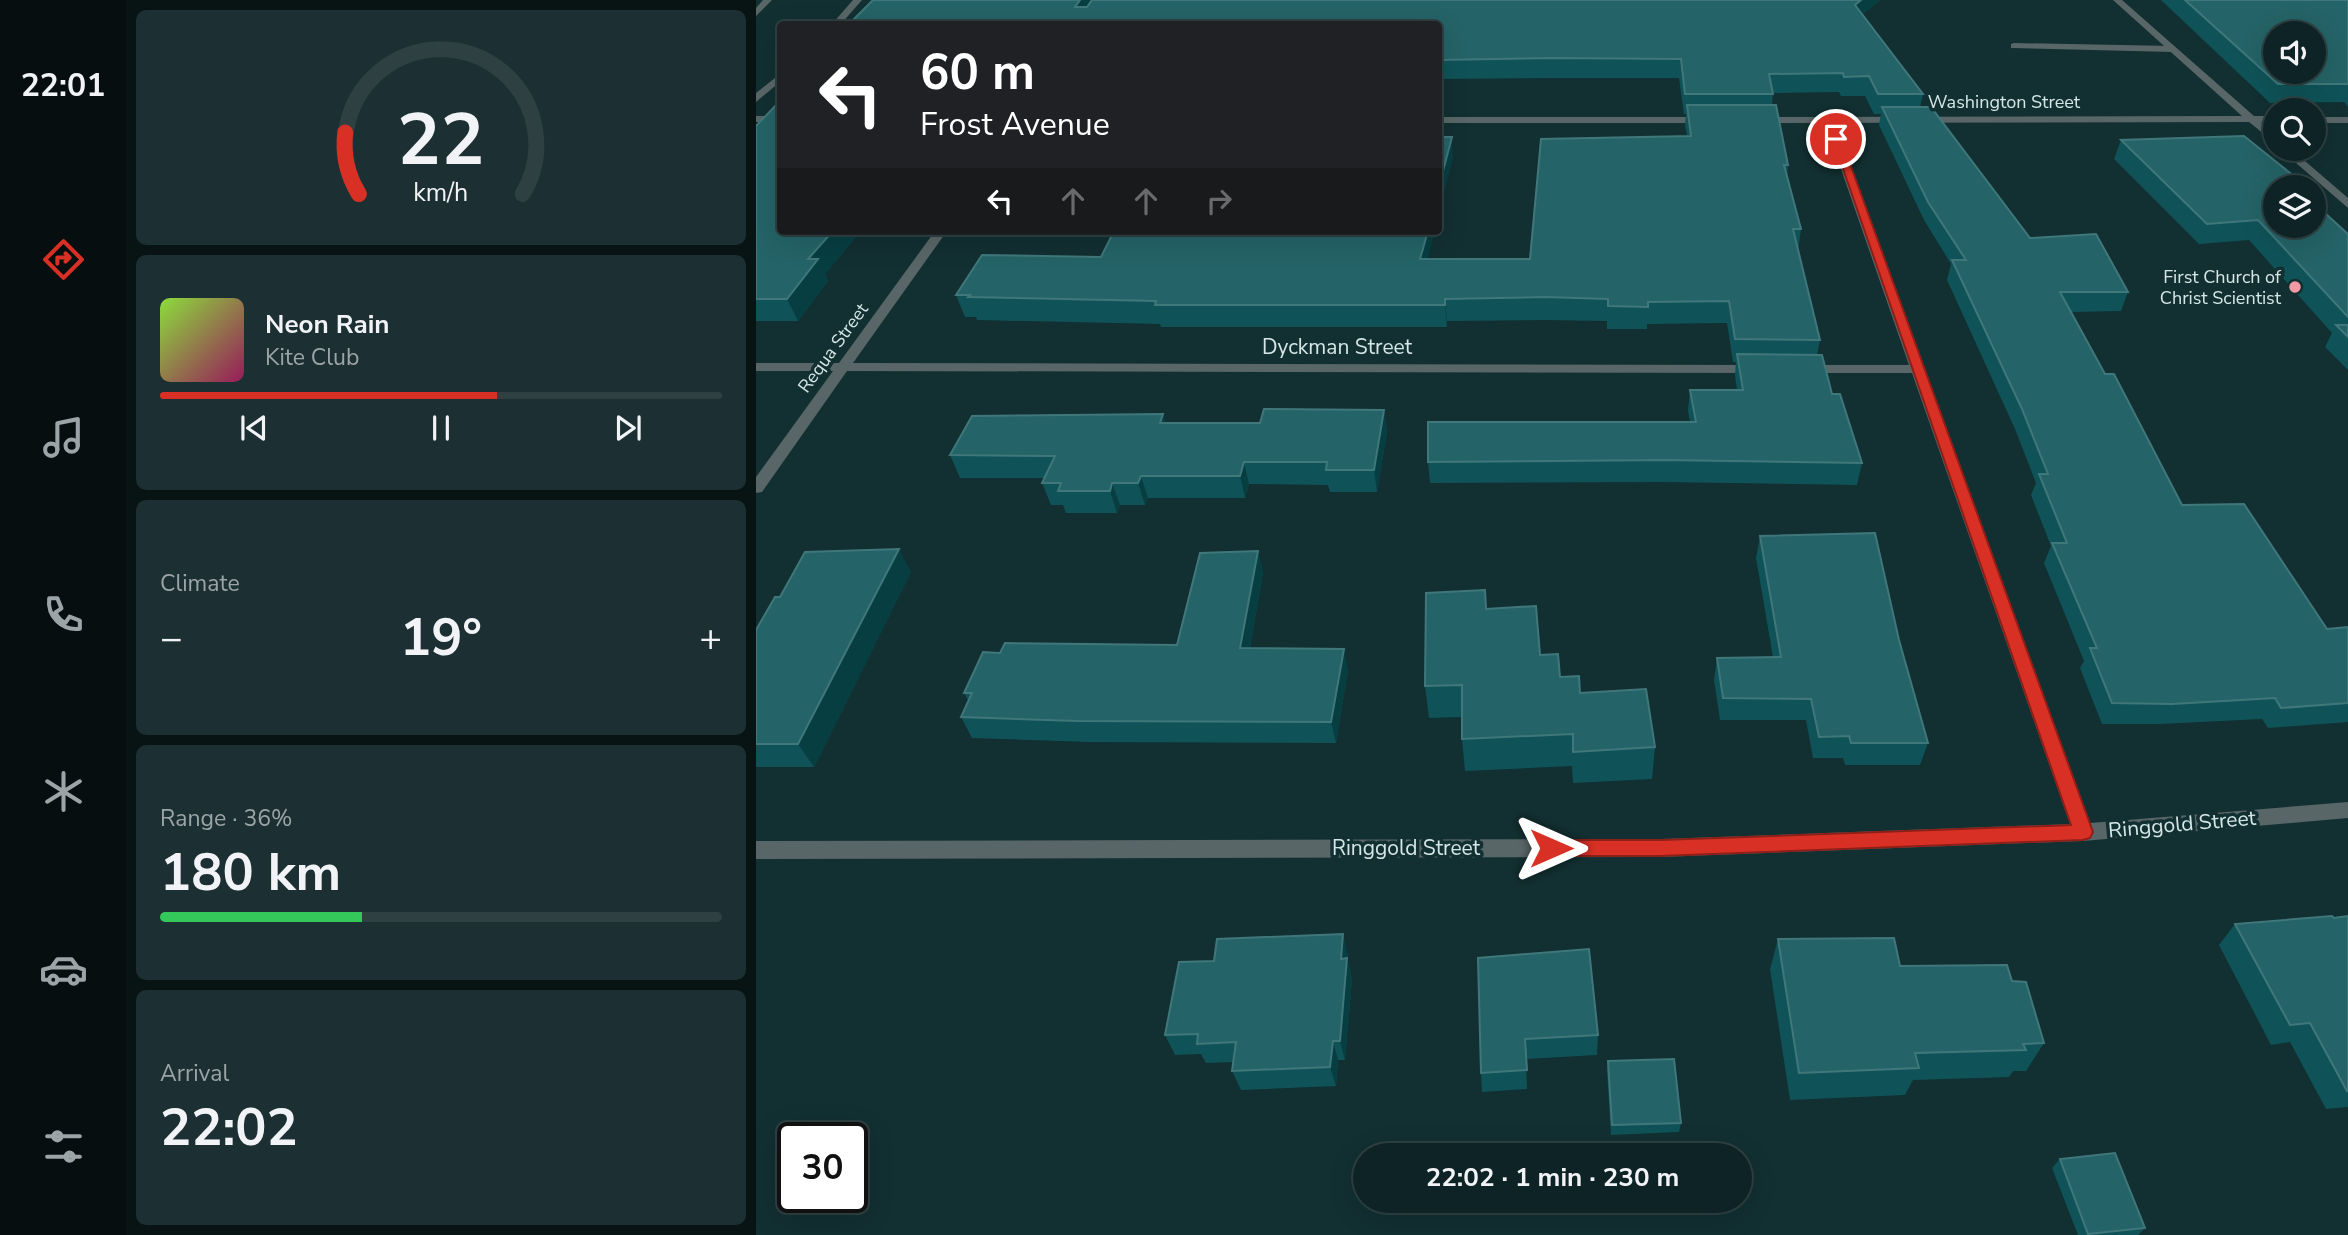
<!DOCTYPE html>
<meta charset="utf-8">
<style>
:root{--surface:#0e2325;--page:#1c2f32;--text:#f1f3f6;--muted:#9ba4a7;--line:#2e4042;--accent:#d93025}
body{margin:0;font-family:"Nunito Sans",sans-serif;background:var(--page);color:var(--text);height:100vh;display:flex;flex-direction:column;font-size:26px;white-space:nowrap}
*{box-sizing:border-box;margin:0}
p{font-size:23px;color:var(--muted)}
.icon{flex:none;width:38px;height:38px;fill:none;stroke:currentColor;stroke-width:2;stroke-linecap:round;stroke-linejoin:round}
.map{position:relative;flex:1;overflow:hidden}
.side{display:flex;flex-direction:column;gap:10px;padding:10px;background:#081314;width:630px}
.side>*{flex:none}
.hud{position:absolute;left:21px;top:21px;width:665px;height:214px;border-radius:7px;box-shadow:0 7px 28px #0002,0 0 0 2px var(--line);background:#202124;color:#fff;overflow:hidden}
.tools{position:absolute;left:1507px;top:21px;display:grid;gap:14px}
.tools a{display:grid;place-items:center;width:63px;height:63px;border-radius:50%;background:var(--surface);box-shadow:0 7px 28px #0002,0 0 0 2px var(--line);font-size:35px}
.speed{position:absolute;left:21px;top:1122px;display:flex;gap:14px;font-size:35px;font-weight:700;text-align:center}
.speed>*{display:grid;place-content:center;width:91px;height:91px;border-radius:50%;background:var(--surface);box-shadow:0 7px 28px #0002,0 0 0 2px var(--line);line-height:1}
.speed .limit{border:4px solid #111;border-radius:10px;background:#fff;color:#111}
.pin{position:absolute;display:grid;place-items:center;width:60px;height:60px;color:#fff;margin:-30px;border:4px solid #fff;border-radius:50%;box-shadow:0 2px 7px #0007}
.me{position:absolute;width:77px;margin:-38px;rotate:90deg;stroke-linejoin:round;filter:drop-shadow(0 0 5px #0008)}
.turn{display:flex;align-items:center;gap:24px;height:147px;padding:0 28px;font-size:32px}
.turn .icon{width:91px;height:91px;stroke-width:2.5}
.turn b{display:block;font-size:49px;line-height:60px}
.lanes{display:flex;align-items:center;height:66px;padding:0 28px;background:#0003;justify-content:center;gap:35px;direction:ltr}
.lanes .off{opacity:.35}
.big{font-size:52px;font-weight:700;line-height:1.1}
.side .tile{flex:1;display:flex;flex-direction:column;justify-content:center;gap:10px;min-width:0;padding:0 24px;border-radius:10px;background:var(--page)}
.side .dial{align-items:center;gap:0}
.dial svg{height:182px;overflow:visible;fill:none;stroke:var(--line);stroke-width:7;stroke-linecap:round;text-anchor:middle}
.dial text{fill:var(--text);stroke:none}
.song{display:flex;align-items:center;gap:21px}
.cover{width:84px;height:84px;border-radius:10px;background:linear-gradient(135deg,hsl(90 70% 55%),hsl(330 70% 35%))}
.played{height:7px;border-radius:4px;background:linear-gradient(90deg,var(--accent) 60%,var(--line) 60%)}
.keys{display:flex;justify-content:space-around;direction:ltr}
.heat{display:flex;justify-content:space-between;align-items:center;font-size:38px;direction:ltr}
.charge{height:10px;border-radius:5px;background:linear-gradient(90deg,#34c759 36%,var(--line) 0)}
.trip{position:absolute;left:597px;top:1143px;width:399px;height:70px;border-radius:35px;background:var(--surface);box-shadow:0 7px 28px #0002,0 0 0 2px var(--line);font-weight:700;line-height:70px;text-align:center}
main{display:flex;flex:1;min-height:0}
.menu{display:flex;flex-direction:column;width:126px;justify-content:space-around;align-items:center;background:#060e0f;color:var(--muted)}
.menu .icon{width:49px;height:49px}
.menu .current{color:var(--accent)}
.menu b{font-size:32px;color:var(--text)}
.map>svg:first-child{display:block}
</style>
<main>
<nav class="menu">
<b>22:01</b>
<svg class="icon current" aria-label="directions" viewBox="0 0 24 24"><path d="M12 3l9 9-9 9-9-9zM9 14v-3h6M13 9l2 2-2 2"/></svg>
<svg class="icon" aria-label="music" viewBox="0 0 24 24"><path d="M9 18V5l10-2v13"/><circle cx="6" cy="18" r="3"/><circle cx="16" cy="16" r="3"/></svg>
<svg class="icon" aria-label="phone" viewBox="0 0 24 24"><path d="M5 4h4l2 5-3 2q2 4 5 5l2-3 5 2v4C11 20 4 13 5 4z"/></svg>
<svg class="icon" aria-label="climate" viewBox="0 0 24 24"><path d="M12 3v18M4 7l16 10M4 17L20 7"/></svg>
<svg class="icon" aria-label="car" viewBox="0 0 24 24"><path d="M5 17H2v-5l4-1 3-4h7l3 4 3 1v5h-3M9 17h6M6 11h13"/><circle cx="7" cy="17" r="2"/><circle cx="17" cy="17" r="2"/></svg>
<svg class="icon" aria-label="filters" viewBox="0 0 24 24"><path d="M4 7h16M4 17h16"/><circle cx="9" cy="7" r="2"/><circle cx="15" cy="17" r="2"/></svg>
</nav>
<section class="side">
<div class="tile dial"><svg viewBox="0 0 100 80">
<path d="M14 69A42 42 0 1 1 86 69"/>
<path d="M14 69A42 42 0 0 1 8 42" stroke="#d93025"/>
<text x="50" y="56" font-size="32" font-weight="700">22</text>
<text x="50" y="72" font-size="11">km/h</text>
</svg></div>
<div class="tile">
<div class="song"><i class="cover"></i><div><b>Neon Rain</b><p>Kite Club</p></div></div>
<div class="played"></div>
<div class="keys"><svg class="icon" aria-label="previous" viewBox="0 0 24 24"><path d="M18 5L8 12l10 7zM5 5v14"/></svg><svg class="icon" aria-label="pause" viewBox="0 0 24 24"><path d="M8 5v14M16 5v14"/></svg><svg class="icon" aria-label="next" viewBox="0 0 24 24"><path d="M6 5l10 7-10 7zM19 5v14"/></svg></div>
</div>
<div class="tile"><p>Climate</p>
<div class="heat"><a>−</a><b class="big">19°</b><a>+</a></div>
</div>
<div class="tile"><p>Range · 36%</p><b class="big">180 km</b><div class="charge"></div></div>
<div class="tile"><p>Arrival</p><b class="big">22:02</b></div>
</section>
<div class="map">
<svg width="1592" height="1235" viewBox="0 0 1592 1235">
<rect width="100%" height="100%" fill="#122f31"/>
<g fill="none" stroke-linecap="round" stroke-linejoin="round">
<path fill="#596667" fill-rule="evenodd" d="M7,0H16L0,16V8Z
M97,0H106L85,24H76Z
M1258,43L1416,46L1421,49L1416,52L1255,48V44Z
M24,74V82L0,102V93Z"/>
<path fill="#596667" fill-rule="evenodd" d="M1073,117L1078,120L1334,823L1592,802V818L1327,841L905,857L0,859V841L905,839L1314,824L1156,373H1046L1039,369L1046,365H1153L1068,120Z
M179,231H191L97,363L1001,365L1008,369L1001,373L91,371L6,492L0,493V477L77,371H0V363H83Z"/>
<path fill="#596667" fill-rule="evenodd" d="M1357,0H1366L1498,116H1519V122H1505L1519,134V143L1493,122L1001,123L996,120L1001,117L1486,116Z
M0,116H24V122H0Z
M682,117H952L957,120L952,123H682Z
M1558,117H1592V123H1558Z
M1524,149H1535L1592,198V208Z"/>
</g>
<path fill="#0f5358" d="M1124,0L1107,14L1167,94L1164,107L1274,238L1372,292L1365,311L1315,312L1349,374L1426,505L1571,629L1592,627V722L1512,728L1506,719L1404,724H1346L1324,668L1328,661L1288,563L1295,546L1275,495L1280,483L1259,429L1191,280L1195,264L1168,220L1123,125L1125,114H1118L1109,96H1085L1083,92L1017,93L1016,105L1032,165L1031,176L1045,229L1042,251L1064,340L1061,355L1076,394L1106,463L1101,485L908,482L674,483L672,462L934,422L932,411L934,390H981L979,375L980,362H977L971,323L891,324V329H851V321L789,320L691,321V327H405L404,324L221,320L220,317H209L200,295L345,257L672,259H774L931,136L929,125L930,114H928L923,78H794L682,79V24Z
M1405,0H1592V107L1588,102L1514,103Z
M0,126L24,231H105L69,274L72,281L42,321H0Z
M1365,140L1539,177L1537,181L1519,187L1592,234V370L1569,347L1576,333L1493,240L1443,244L1358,159Z
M628,410L631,432L621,492H574L572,485L493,484L489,498H392L389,505H364L361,513H310L307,505H295L286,483L289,478H204L194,455L407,414L409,423H504Z
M1004,536L1143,640L1172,743L1164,765H1089L1087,758H1057L1050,720H964L958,680L961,658L1017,657L1000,558Z
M502,551L507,573L494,648L592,670L580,743L332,742L216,738L205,717L212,700L208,693L244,653L421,645Z
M155,572L58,767H0V630L24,597Z
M730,609L784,655L804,677L824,693L899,747L896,779L817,783L816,766L709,771L706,739V717L673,718L669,686Z
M1592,916V1107L1570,1109L1534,1042L1515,1045L1463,945L1479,924Z
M1022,939L1144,966L1256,981L1288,1043L1270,1071H1257L1253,1077L1157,1080L1149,1095L1034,1100L1014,969Z
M592,955V962L596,979L589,1060H582L580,1086L485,1090L476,1071L478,1062L450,1063L445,1054L419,1055L409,1035Z
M722,958L842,1035L841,1055L770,1059L771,1089L726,1092L725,1073Z
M852,1061L925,1123L923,1132L855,1135L851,1070Z
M1304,1159L1389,1228L1382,1235H1322L1296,1168Z"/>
<path fill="#073e42" d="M324,0H339L325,24L319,7Z
M1105,0H1124L1096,23L1099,5Z
M696,137L697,158L682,217V190Z
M77,231H105L69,274L72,281L42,321L31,299L52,259Z
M672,231H679L666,281L664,259Z
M689,299L691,321V327L689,305Z
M628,410L631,432L621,492L618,470Z
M407,414L413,436L404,423Z
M488,462L493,484L489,498L484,476Z
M385,476L392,498L389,505L382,483Z
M356,483L364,505L361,513L354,491Z
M143,549L155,572L58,767L42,744Z
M502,551L507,573L490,670L484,648Z
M588,649L592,670L580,743L575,722Z
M587,934L592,955V962L596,979L589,1060L584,1041L585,959Z
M577,1041L582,1060L580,1086L574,1067Z"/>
<path fill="#246367" stroke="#40777b" stroke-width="2" fill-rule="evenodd" d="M117,0H324L319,7H331L336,0H1105L1099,5L1167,94H1122L1113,76L1088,77L1087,73L1013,74L1017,94H929L925,59L794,58L682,60V24H93Z
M1429,0H1592V84H1522ZM1519,33H1558V72H1519Z
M24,101V231H77L52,259H62L31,299H0V126Z
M931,105H1020L1032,165H1028L1045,229H1037L1064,340L979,339L973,301L892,302V307L852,306V299L789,297L689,299V305H399L400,301L212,297L214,295H200L226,255L345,257L358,231H672L664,259H774L785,139L935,136Z
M1126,107H1175L1274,238L1340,234L1372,292H1304L1349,374H1358L1426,505L1488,504L1571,629L1592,627V703L1525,708L1519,698L1416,704L1356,703L1334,648H1341L1296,543H1311L1283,474H1292L1266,409L1196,260H1210L1172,202Z
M1488,136L1539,177L1533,178L1545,187H1519V226H1558V203L1592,234V317L1502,220L1451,224L1365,140Z
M682,137H696L682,190Z
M1580,325H1592V337Z
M981,354L1066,355L1076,394H1084L1106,463L910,460L672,462V422H940L934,390H987Z
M508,409L628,410L618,470H570L571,462H488L484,476H385L382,483H356L354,491H302L305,483H286L299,456L194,455L216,416L407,414L404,423H504Z
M1119,533L1143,640L1172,743H1095L1093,736L1063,737L1055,699L967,698L961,658L1025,657L1004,536Z
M143,549L42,744H0V630L19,597H24L49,552Z
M502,551L484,648L588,649L575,722L322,721L205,717L216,693H208L227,652L244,653L249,643L421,645L444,553Z
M729,590L730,609L780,606L784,655L802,654L804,677L823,676L824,693L890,689L899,747L817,752V734L706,739V685L669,686L670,593Z
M1576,916L1578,918L1592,916V1090L1591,1091L1554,1023L1534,1025L1479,924Z
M587,934L585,959L591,958L584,1041H577L574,1067L476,1071L480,1042L441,1044L442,1034L409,1035L423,962L458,961L461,939Z
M1138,938L1144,966L1251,965L1256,981L1270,982L1288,1043L1267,1044L1270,1050L1159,1053L1163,1068L1043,1073L1022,939Z
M833,949L842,1035L769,1039L771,1070L725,1073L722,958Z
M918,1059L925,1123L856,1125L852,1061Z
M1359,1153L1389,1228L1332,1234L1304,1159Z"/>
<path fill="#d93025" stroke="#8d1f18" stroke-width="2" d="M1076,137L1085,139L1337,832L1334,838L1327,840L905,856H795L789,854L786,848L789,842L795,840H905L1315,825Z"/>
<circle fill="#f49aa4" stroke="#122f31" stroke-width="2.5" cx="1539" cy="287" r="7"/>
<g text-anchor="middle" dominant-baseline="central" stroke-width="7" stroke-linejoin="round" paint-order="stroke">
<g font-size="18" fill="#d5e6e7" stroke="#122f31">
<text x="1248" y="102">Washington Street</text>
<text transform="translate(77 348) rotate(-54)">Requa Street</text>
</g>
<g font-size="18" fill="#d5e6e7" stroke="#122f31" text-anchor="end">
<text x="1525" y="277">First Church of<tspan x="1525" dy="21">Christ Scientist</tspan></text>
</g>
<g font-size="21" fill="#d5e6e7" stroke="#122f31">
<text x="581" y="347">Dyckman Street</text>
<text transform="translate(1426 824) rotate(-5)">Ringgold Street</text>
<text x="650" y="848">Ringgold Street</text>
</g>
</g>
</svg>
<div class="tools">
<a><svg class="icon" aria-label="sound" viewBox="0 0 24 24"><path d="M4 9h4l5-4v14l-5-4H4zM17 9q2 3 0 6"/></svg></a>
<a><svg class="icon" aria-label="search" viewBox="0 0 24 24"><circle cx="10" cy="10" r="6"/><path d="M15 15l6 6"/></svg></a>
<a><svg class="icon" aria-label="layers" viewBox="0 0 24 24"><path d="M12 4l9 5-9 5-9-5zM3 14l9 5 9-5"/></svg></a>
</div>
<div class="speed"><div class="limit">30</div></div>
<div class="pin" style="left:1080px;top:139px;background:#d93025"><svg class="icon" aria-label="arrive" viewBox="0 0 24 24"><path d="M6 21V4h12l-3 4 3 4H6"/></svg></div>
<svg class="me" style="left:795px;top:848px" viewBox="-20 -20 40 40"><path d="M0-17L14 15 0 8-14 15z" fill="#d93025" stroke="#fff" stroke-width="4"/></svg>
<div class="trip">22:02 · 1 min · 230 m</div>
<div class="hud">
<div class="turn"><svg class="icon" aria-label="left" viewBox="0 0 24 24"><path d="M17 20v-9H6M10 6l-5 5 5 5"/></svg><div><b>60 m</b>Frost Avenue</div></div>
<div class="lanes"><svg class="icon" aria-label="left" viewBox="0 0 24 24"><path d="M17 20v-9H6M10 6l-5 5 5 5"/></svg><svg class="icon off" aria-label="ahead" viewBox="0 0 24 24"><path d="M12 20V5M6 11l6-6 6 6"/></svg><svg class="icon off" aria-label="ahead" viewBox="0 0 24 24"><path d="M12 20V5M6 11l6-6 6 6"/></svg><svg class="icon off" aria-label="right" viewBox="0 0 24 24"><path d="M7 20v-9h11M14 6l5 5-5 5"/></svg></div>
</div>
</div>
</main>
